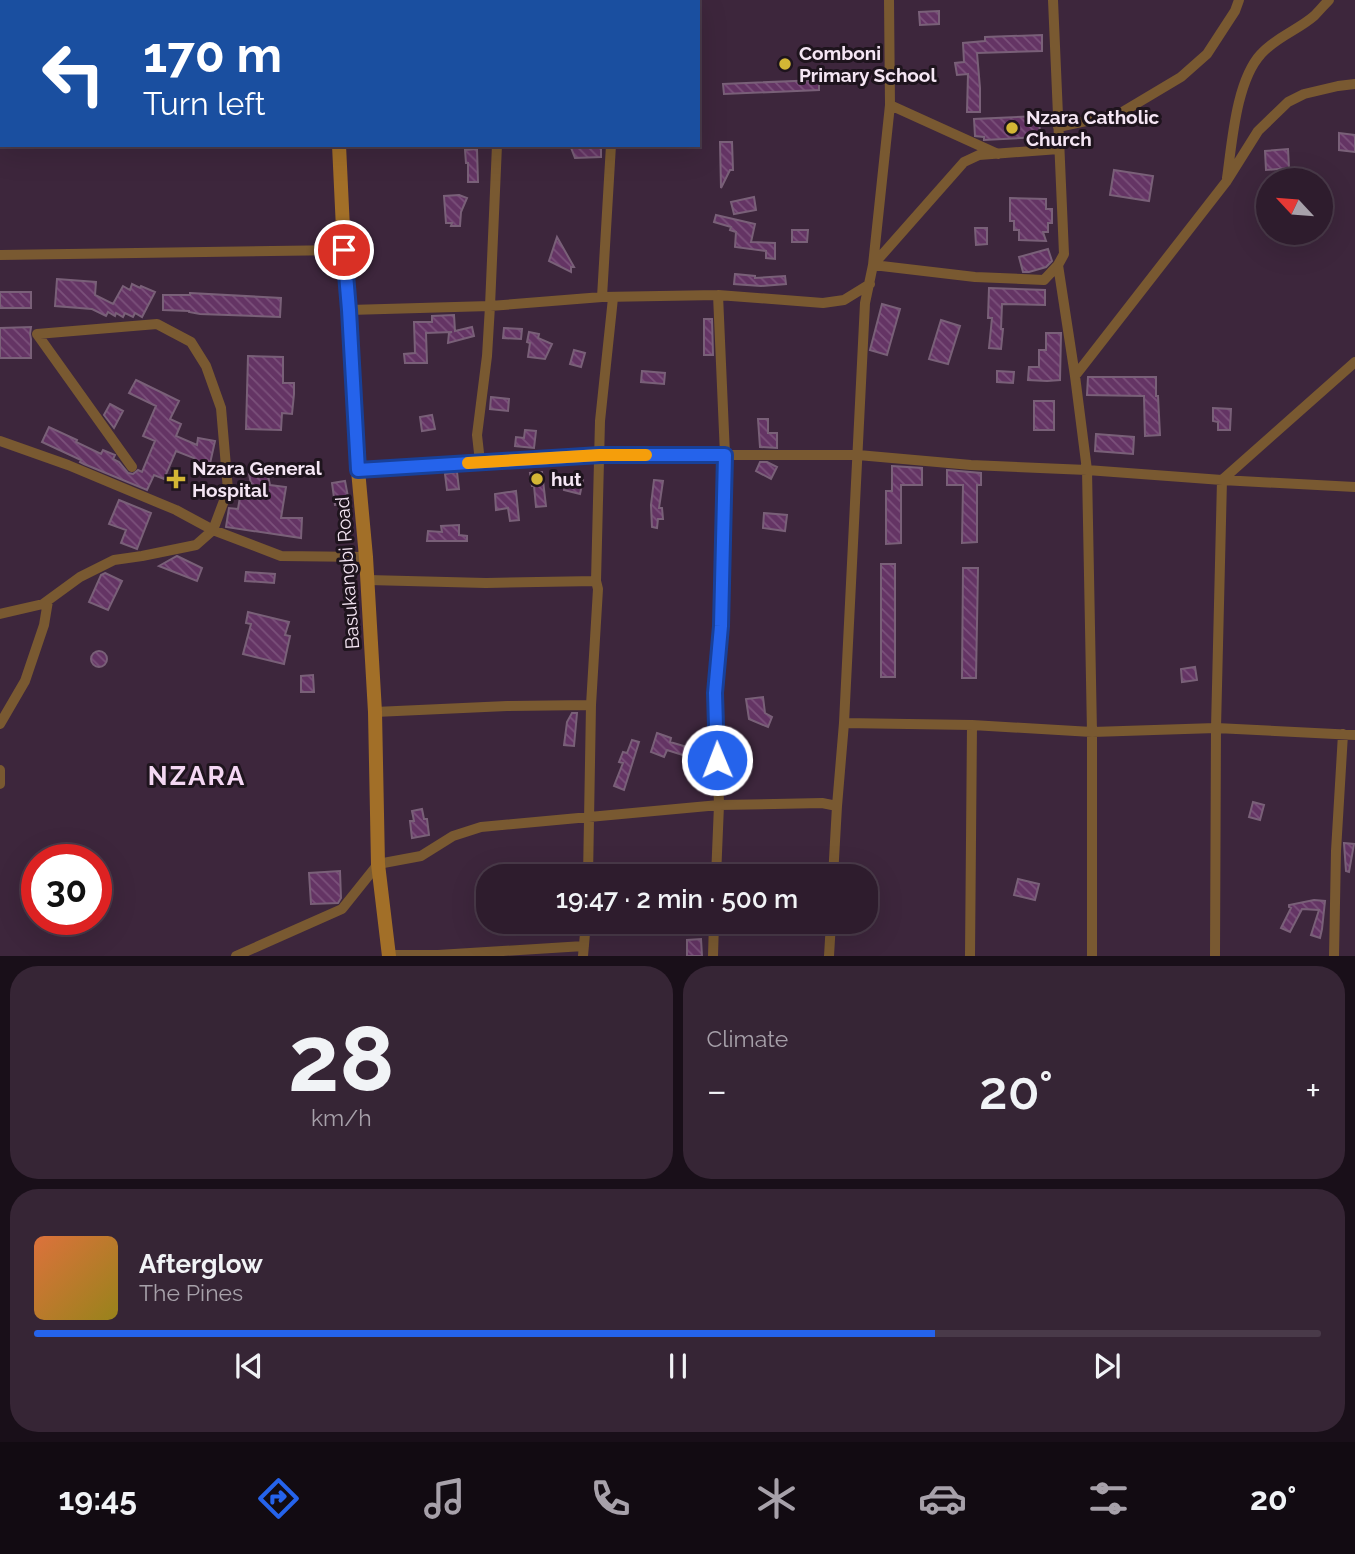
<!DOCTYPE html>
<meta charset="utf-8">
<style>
:root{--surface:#2e1c2d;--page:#362535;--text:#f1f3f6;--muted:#a7a1aa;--line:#493a49;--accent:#2563eb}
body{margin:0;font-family:Raleway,sans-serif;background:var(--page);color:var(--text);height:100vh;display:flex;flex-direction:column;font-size:26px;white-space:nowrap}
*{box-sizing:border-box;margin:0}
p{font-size:23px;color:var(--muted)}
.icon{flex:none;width:38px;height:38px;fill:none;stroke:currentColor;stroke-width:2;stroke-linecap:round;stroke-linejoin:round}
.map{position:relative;height:956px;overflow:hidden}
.side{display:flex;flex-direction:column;gap:10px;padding:10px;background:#190f19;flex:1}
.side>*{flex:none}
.guide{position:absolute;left:0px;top:0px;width:700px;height:147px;box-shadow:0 7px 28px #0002,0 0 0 2px var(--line);background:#1a4fa0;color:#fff;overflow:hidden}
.needle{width:46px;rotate:296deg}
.fabs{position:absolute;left:1256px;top:168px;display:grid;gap:14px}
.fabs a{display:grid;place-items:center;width:77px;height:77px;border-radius:50%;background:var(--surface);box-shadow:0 7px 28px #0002,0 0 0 2px var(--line);font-size:35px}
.speed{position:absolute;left:21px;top:844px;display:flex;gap:14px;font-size:35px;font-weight:700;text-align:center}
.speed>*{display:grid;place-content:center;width:91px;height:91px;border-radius:50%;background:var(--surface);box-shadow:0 7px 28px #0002,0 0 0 2px var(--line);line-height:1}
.speed .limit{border:10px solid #d22;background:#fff;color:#111}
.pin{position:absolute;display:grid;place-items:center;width:60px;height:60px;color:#fff;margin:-30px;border:4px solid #fff;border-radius:50%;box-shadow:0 2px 7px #0007}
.me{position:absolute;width:77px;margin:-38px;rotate:359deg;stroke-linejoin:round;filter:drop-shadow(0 0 5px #0008)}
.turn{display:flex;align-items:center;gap:24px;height:147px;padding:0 28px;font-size:32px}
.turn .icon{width:91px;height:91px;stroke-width:2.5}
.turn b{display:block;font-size:49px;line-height:60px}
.big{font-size:52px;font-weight:600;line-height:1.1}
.side .tile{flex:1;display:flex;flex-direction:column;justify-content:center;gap:10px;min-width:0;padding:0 24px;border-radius:28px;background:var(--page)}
.side .dial{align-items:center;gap:0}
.dial b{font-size:91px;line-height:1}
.song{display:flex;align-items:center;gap:21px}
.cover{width:84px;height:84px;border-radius:10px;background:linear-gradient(135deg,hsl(20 70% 55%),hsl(50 70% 35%))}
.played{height:7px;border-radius:4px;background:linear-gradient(90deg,var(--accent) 70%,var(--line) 70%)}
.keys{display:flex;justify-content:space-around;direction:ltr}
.heat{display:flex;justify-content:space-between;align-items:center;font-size:38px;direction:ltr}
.side .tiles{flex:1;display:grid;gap:10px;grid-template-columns:1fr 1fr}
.tile:last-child{grid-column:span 2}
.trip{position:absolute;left:476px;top:864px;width:402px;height:70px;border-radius:28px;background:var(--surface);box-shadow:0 7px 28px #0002,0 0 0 2px var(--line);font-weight:600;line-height:70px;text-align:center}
.menu{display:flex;height:112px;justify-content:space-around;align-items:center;background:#120b12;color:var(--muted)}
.menu .icon{width:49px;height:49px}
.menu .current{color:var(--accent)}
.menu b{font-size:32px;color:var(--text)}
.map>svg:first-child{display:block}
</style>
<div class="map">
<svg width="1355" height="956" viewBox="0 0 1355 956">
<defs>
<pattern id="building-back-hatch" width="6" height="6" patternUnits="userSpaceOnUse" patternTransform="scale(1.75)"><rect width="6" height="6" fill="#643464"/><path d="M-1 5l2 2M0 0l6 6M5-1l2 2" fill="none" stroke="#7b517b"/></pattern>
</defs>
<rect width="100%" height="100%" fill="#3d263c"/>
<path fill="url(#building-back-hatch)" stroke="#796078" stroke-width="2" d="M939,11V24L920,25L919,12Z
M1042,35V51L977,53L980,88V112H967L968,74L957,75L955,63L964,62L963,43L985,41V37Z
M819,80V90L724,94L723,84Z
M1039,116L1040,137L984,140V137L975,136L974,119Z
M1339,133L1355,135V152L1339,150Z
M720,142H732L733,170H730L721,188Z
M570,145H601V157L575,158Z
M477,149L478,182H468V163H466L465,150Z
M1288,149L1289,168L1266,170L1265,151Z
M1114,170L1153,176L1149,201L1110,195Z
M459,195L467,198L461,212L460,226H451L452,223H446L444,196Z
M754,197L756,210L734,214L731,202Z
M1010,198L1046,199V209H1052V223H1048V232H1043L1046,241L1019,240V230H1014V221H1010Z
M716,215L755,224L751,242L775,243V259L766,258V251L735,247L736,232L730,230L731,227L714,222Z
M975,228H987V244L976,245Z
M792,230H808L807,242H792Z
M557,237L574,267H571V272L549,261Z
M1048,249L1052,261L1046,267L1029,272H1023L1019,257Z
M735,274L755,276V278L785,276L786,284L761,286L734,284Z
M57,279L96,282L95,295L113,304L123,286L130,290L132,284L140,288L141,286L155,292L142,317L135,313L133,317L125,313L123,317L116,313L115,316L108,312L106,316L92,309L55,306Z
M989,288L1045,290V305L1002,304L1001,329H1003L1001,349L989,348L992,318H988Z
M0,292H31V308H0Z
M190,293L281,298L280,317L200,314L189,312V311L163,310V295H190Z
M882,304L900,309L887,355L870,350Z
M454,315L455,331L472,327L474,336L448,343L449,333L452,332L426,333L427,363H405L404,354L415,353L414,322H432V316Z
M704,319H712L713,355H704Z
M941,320L960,326L948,364L929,359Z
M31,327L30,334L31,339V358H0V328Z
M504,328L522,329L521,339L503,338Z
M529,332L539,334L538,338L552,344L545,359L528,357L530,343L527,342Z
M1046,333H1061L1060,380L1047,381L1028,380L1029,367H1039V350H1046Z
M574,350L585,353L581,367L570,364Z
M248,356L283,357V383H294V394L292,414L282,413L281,430L246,429Z
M642,371L665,373L664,384L641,382Z
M997,371L1014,372L1013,383L997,382Z
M1088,377H1156V396H1158L1160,435L1145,436L1144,396L1087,395Z
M136,380L179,401L170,419L181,424L176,436L197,445L198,438L215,441L209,468L192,465L194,458L176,451L164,479L154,475L147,490L84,464L80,462L81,460L42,442L49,427L77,440L76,442L101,454L103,450L115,455L113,459L119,462L128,473L133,474L138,470L142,472L155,441L143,436L156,406L129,393Z
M491,397L509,399L508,411L490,409Z
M1034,401H1054V430H1034Z
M110,404L123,411L114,428L104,415Z
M1213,408L1231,409L1230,430H1218V422L1213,421Z
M432,415L435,429L422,431L420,417Z
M758,419H768V433H777V448L760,447Z
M525,430L536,431L534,448L515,446L516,437L524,438Z
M1096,434L1134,437L1133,454L1095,451Z
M760,462H767L777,467L771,479L756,471Z
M892,466L922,468V485H901V543L886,544V491H892Z
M947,470L981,473V485H977V542L962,543L963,485H947Z
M267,471L270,485L286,487L281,518H302L301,538L226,527L229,508L238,509L241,491L253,493L249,474Z
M457,472L459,489L447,490L445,474Z
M542,472L546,506L536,507L534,486H532L530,473Z
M566,477L583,480L580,494L564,490Z
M654,480L663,481L659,508H662L663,519H658L657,528L652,527L651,505Z
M345,481L348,497H346L347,504L335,505L332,483Z
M516,491L519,520L510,521L508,508L496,510L495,494Z
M119,500L151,513L137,549L121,543L126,530L109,524Z
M764,513L787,515L785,531L763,528Z
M459,525V535L467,536V541H427L428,531L442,532L441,526Z
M177,556L202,568L197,581L159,566Z
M881,564H895V677H881Z
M963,568H978L976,678H962Z
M246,572L275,574L274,583L245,581Z
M105,573L122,581L108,610L89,602L101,575Z
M248,612L289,622L285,635L290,636L284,664L243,654L251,624L246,623Z
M91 659a8 8 0 1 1 16 0a8 8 0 1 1-16 0Z
M1195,667L1197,680L1182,682L1181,669Z
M313,675L314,692H301V676Z
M763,697L765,713L772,717L768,727L749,719L746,699Z
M572,713H577L574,746L564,745L567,722Z
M657,733L671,738L670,742L694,749L692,758L667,750L664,757L651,752Z
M632,740L639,742L624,790L614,786L623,763L619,762L623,752L627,753Z
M1253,802L1264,805L1260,820L1249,817Z
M422,809L424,819H427L429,835L412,838L410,821H414L412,811Z
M1344,843L1354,844L1349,872L1346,871Z
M340,871L341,898L338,903L311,904L309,873Z
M1018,879L1039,884L1035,900L1014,895Z
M1314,900L1325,901L1322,929L1320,938L1311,935L1319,910L1302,909L1290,932L1281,928L1291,908L1289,907V905Z
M701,939L702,956H687V940Z"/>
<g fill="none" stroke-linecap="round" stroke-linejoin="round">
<path stroke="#795931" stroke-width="10" d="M569,0L573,2
M505,2L506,0
M890,105L998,154
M1058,127L1119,114L1181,77L1207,54L1235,11L1239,0
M1227,178C1232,143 1236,81 1261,54C1276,37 1298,30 1314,16C1319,11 1324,5 1329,0
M0,255L344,250
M873,265L975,277L1044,280L1058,265L1064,254L1053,0
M873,265L964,162L979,155L1059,149
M1058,265L1075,376L1087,470L1092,732V956
M602,297L611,145
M349,310L490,306L602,297L718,295L823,303L844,300L870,284
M37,334L132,467
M1075,376L1226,182L1258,131L1288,102L1304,94L1338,86L1355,84
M0,441L68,465L176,510L213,530L281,556L366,557
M480,462L477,435L487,356L490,306L497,145
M358,470L600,455H858L971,465L1087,470L1222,480L1355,487
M368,580L486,583L596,581
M0,614L43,604L80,577L114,560L142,556L196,545L213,530L228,490L221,408L206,366L191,342L157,324L37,334
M375,712L507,706L591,705
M844,723L972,725L1092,732L1216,728L1355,735
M0,724L25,681L44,625L48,601
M0,770V784
M588,877L591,705L598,589L596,581L600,421L613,298
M716,877L719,805L715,693L721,626L725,455L718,295
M833,877L837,806L844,723L865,303L873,265L890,105L889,0
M389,955H438L584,946
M236,956L342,909L378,864L421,856L453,836L481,827L719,805L822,803L837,806
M583,956L586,922
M713,956L714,922
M829,956L831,922
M970,956L972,725
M1215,956L1216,728L1222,480L1355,362
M1334,956L1336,851L1343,734"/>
<path stroke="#a26f28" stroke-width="14" d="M333,0V2
M339,145L344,250L349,310L358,470L366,557L375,712L378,864L389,956"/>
</g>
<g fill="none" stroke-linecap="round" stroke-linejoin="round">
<g stroke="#184099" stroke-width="18">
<path id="route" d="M344,250L349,310L358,470L600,455H725L721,626L715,693L717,760"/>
</g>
<use href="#route" stroke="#2563eb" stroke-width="12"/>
<path stroke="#f59e0b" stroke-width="12" d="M468,463L600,455H646"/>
</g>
<g fill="#d3b635" stroke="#1e141d" stroke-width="2.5">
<circle cx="785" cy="64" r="7"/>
<circle cx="1012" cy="128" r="7"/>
<path d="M172.5 468.5h7v7h7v7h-7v7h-7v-7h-7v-7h7z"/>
<circle cx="537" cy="479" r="7"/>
</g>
<g text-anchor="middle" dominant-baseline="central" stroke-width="6" stroke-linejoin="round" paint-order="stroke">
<g font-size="19" font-weight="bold" fill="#f5e6f4" stroke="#1e141d" text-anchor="start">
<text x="799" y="53">Comboni<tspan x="799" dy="22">Primary School</tspan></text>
<text x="1026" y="117">Nzara Catholic<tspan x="1026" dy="22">Church</tspan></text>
<text x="192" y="468">Nzara General<tspan x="192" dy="22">Hospital</tspan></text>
<text x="551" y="479">hut</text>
</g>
<g font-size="19" fill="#f5e6f4" stroke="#1e141d">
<text transform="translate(347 573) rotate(-94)">Basukangbi Road</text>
</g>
<g font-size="26" font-weight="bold" letter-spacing="2" fill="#f4d7f3" stroke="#1e141d">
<text x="197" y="776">NZARA</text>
</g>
</g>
</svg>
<div class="fabs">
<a><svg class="needle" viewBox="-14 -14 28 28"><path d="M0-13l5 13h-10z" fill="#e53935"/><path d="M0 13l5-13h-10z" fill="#a7a1aa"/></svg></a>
</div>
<div class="speed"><div class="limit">30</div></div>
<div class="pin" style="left:344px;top:250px;background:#d93025"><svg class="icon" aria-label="arrive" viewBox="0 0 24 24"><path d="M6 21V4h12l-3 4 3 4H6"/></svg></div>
<svg class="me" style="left:717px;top:760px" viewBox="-20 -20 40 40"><circle r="17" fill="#2563eb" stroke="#fff" stroke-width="3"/><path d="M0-11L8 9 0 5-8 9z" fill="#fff"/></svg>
<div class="trip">19:47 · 2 min · 500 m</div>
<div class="guide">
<div class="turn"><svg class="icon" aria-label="left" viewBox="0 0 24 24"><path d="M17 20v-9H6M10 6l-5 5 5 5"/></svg><div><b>170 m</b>Turn left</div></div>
</div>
</div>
<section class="side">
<div class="tiles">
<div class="tile dial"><b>28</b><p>km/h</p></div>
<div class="tile"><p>Climate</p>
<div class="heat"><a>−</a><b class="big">20°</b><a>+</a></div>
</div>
<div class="tile">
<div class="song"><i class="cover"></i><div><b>Afterglow</b><p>The Pines</p></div></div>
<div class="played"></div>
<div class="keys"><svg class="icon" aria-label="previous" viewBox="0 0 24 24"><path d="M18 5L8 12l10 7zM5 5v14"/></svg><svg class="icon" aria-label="pause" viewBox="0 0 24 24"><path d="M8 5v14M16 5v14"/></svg><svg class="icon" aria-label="next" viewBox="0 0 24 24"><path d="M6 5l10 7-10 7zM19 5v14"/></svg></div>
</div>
</div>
</section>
<nav class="menu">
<b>19:45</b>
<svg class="icon current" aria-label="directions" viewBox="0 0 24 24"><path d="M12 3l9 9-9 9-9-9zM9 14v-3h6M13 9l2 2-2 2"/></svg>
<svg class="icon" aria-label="music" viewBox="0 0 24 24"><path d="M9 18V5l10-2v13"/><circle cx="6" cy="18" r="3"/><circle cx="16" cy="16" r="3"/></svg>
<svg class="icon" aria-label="phone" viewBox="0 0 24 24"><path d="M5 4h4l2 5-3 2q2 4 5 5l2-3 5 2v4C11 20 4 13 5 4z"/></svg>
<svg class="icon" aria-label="climate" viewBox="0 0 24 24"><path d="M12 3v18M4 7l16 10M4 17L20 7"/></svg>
<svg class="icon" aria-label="car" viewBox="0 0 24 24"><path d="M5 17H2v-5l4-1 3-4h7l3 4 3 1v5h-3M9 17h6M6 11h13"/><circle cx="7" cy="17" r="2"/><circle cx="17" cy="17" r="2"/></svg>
<svg class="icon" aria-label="filters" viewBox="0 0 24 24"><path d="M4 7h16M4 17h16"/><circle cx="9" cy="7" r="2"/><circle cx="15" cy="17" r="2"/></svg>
<b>20°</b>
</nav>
